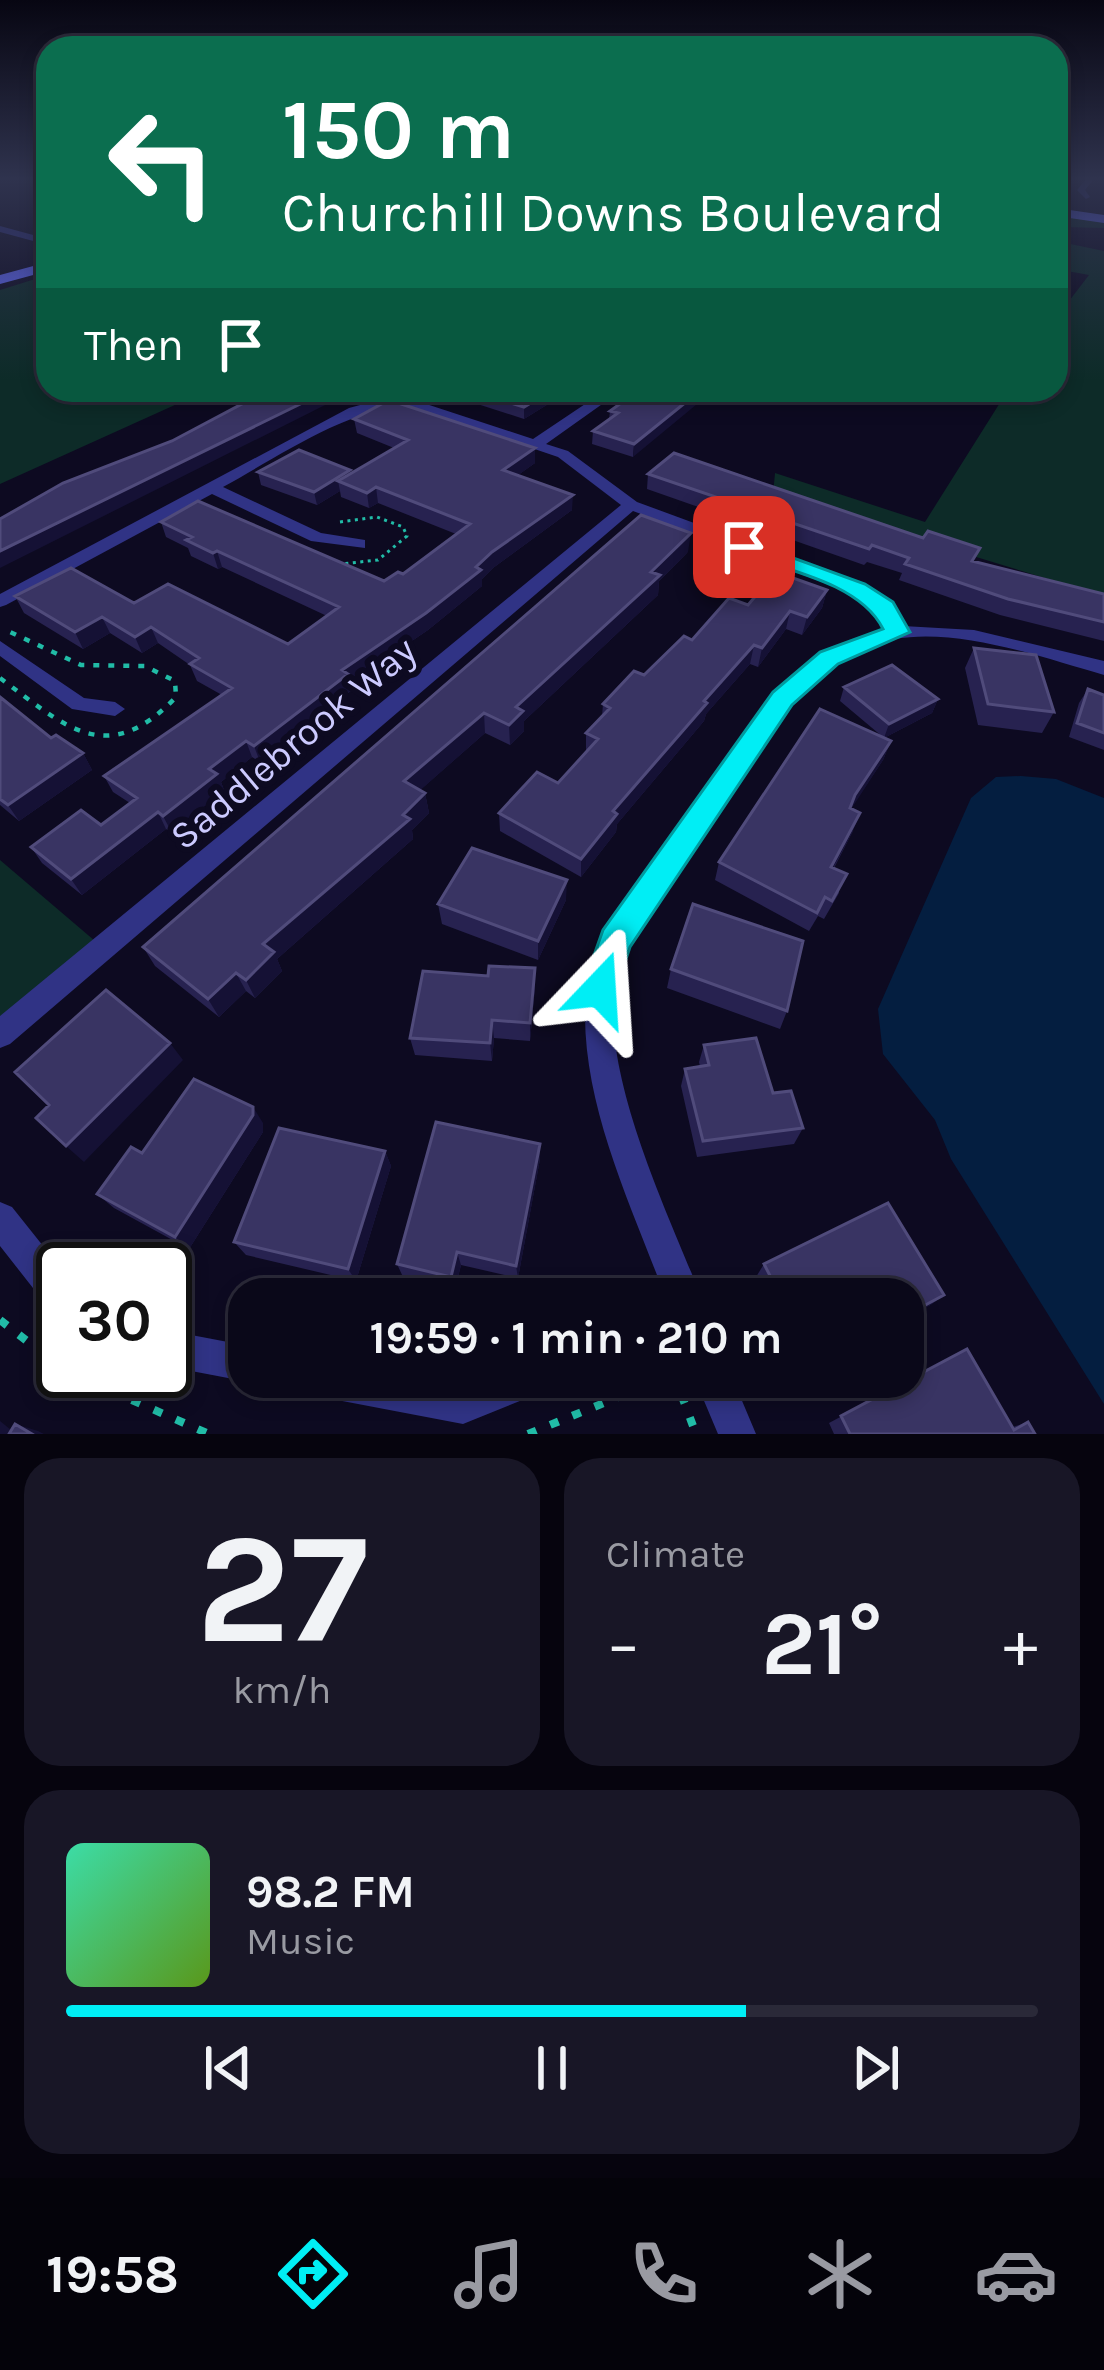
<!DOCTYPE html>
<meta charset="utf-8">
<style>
:root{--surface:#0a0819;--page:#181626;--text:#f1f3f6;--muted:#999aa2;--line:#2a2938;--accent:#00eef5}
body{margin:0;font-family:Karla,sans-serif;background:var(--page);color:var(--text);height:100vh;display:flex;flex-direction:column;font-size:45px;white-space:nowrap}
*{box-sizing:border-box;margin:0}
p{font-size:39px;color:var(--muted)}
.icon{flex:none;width:66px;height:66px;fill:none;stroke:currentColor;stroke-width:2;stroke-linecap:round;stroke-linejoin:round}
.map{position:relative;height:1434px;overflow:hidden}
.sheet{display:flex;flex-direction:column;gap:24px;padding:24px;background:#06040e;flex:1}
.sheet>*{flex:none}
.hud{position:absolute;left:36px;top:36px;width:1032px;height:366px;border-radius:36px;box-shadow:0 6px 18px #0003,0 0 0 3px var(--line);background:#0b6e4f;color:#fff;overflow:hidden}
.speed{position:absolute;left:36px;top:1242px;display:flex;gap:24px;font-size:60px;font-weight:700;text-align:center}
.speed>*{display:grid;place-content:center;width:156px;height:156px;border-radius:50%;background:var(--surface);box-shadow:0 6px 18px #0003,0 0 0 3px var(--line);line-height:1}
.speed .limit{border:6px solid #111;border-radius:18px;background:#fff;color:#111}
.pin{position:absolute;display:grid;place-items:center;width:102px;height:102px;color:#fff;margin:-51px;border-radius:24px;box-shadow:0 6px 18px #0006}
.me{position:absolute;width:132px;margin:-66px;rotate:20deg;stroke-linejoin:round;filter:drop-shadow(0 0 9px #0008)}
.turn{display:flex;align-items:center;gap:42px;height:252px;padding:0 48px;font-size:54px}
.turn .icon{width:156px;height:156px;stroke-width:2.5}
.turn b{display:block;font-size:84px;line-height:102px}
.then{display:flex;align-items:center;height:114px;padding:0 48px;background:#0003;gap:24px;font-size:45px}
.big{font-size:90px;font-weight:700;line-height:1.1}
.sheet .tile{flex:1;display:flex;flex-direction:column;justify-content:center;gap:18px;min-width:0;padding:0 42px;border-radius:36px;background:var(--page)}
.sheet .dial{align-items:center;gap:0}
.dial b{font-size:156px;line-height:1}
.song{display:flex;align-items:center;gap:36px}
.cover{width:144px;height:144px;border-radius:18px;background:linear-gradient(135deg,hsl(160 70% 55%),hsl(90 70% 35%))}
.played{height:12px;border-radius:6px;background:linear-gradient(90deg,var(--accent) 70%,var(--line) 70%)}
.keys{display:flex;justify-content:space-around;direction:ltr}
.heat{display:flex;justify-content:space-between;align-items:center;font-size:66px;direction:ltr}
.sheet .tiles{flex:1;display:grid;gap:24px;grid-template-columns:1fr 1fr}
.tile:last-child{grid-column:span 2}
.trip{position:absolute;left:228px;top:1278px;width:696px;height:120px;border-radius:36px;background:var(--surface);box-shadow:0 6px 18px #0003,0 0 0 3px var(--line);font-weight:700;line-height:120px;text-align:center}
.menu{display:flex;height:192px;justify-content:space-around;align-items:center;background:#04030a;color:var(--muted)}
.menu .icon{width:84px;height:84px}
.menu .current{color:var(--accent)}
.menu b{font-size:54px;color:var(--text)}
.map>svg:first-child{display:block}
</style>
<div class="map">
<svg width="1104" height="1434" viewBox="0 0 1104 1434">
<rect width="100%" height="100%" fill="#0d0a21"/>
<path fill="#0d2b28" d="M1056,213L1104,220V228L1064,227L1056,241L1104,251V596L773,495L775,473L925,522L1008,390H1056V318L1089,275L1056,269Z
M48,275V390H208L0,484V290Z
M0,860L95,941L0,1020Z"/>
<path fill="#041e40" d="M1021,776L1056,779L1104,798V1404L951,1159L935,1120L883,1054L878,1009L971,798L996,777Z"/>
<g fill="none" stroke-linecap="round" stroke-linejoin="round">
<path stroke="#21bca7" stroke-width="3" stroke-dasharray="3 4.5" stroke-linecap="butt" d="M340,522L377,517L403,527L407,536L378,560L341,564"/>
<path stroke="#21bca7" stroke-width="4.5" stroke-dasharray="6 9" stroke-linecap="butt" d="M0,678C66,727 107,769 176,697L175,681L145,666L81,665L10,632"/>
<path stroke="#21bca7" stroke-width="8" stroke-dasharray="9 15" stroke-linecap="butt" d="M0,1320L63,1369
M66,1371L209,1434
M528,1434L660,1380L683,1399L696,1434"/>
<path fill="#303385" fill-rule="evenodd" d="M1086,179H1094L1085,190L1090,197L1086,199L1077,190Z
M0,226L48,239V245L0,232Z
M606,390H622L546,444L568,451L637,502L863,585L890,603L903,626L974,630L1104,661V675C1036,656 933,617 865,648C830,664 805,691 779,719L640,921C631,937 621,953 617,972C595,1065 668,1212 702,1299H666C631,1203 577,1097 586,991C592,929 642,882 676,834C712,782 744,725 791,681C819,655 850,639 886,629L877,610L851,593L633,511L10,1044L0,1048V1016L621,505L558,457L410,407C351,405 275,459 223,487L321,533L365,540V548L311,541L212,494L6,605L0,607V594L349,408L386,398L411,399L533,439Z
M0,641L84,698L115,702L125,709L115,716L72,709L0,656Z
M0,1202L12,1207L63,1271V1317L51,1311L0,1246Z
M165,1330L249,1346V1377H262L249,1382L165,1366Z
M297,1377H415L463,1386L486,1377H553L547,1390L463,1424L316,1396L303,1390Z
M694,1377H732L756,1434H718Z"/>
<path fill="#6169ff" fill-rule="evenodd" d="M1056,208L1104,215V223L1056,216Z
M48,262V271L0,284V275Z"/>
</g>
<path fill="#272250" d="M434,390H571L524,419Z
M639,390L633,457L592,444L593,431L609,419L610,411Z
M354,419L535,448V463L518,475L572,510L493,568L482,579V586L428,630L350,683L352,690L260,762L252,757L221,782L224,790L172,833L166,829L82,895L42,863L31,847L101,825L130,803L113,792L104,776L222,695L197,681L190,665L158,643L142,653L110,633L83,649L24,613L15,596L134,603L288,644L327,616L222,567L218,569L191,556L188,548L166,537L161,522L384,581L403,574L456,534L378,503L369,508L341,497L340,491L317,505L261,485L258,472L350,470L351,474L394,448L357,433Z
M648,474L974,561L1104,594V641L1000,615L899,580L902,573L867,562L864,565L647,489Z
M688,552L659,581L658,595L524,721V731L510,745L485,733L420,790L425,793L429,813L412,830L413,839L277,959L282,971L255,998L246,991L219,1017L155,966L143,947Z
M827,590L822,608L802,635L786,629L758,667L750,664L706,714L704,721L617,824L616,832L581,877L500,831L499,813L558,783L586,752V733L602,716L603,704L692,640L748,605Z
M974,648L1054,712L1042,733L978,725L965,668Z
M844,687L938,699L932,713L884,738L840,701Z
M1088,689L1104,695V750L1069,737L1079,703Z
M0,697L51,738L83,753L92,770L19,821L0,805Z
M891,741L883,760L851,808L853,831L834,868L839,893L824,919L818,916L809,931L715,880L719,862Z
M566,900L538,960L442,924L438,904Z
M671,969L787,1011L780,1029L667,988Z
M535,987L530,1041L494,1038L492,1061L415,1055L410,1038Z
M704,1045L773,1093L803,1128L794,1144L697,1157L681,1086L685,1069L700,1067L699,1062Z
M263,1123V1132L189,1249L114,1208L97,1194L142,1153Z
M540,1144V1159L518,1278L461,1265L455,1289L403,1277L397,1264Z
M385,1151L391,1166L356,1281L246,1255L234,1242Z
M764,1264L944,1295L929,1306L903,1299H767L756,1277Z
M967,1349L1013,1427L1028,1422L1035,1434H834L829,1423Z"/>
<path fill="#151135" d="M329,390H340L341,397L0,568V551Z
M552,390H571L524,419V407Z
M701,390H714L633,457L634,444Z
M535,448V463L504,485L503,470Z
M350,470L352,483L338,481L340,491L317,505L314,492Z
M376,487L378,503L369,508L367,493Z
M573,495L572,510L493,568L482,579V586L428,630L350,683L352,690L260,762L254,746L342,670L476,567L492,552Z
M691,533L688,552L659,581L658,595L524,721V731L510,745L509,725L516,707Z
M217,551L222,567L218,569L213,553Z
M827,590L822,608L802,635L807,617Z
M790,611L786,629L758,667L762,648Z
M102,617L110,633L83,649L75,632Z
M151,627L158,643L142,653L135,637Z
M754,645L750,664L706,714L704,721L617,824L616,832L581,877V859L613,811L704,701Z
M938,699L932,713L884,738L889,724Z
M484,713L485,733L408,801L404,781Z
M246,741L252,757L221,782L224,790L172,833L163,816L209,769Z
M891,741L883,760L848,814L855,795Z
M83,753L92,770L19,821L8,805Z
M425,793L429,813L412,830L413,839L277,959L282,971L255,998L246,980L263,944Z
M158,812L166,829L82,895L71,879Z
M860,813L853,831L824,885L831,867Z
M567,880L566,900L538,960V941Z
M535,968V987L530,1041V1023Z
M236,973L246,991L219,1017L208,999Z
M492,1020L494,1038L492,1061L490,1043Z
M170,1043L183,1060L84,1162L66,1146Z
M253,1107L263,1123V1132L189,1249L175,1237Z
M540,1144V1159L518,1278L516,1266Z
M385,1151L391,1166L356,1281L348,1269Z
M457,1252L461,1265L455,1289L451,1277Z
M944,1295L929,1306L903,1320V1317Z
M0,1421L16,1434H0Z
M15,1424L38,1431L44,1434H32Z"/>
<path fill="#393463" stroke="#504b7b" stroke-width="3" d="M274,390H329L0,551V519L63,483L172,441L257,396Z
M468,390H552L524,407Z
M639,390H701L634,444L593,431L618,413L610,411Z
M389,400L535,448L503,470L573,495L492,552L476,567L481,570L426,613L342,670L348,674L254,746L246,741L209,769L217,774L163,816L158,812L71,879L31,847L81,810L101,825L137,798L104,776L232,688L190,664L199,658L151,627L135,637L102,617L75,632L15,596L71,568L134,603L168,584L288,644L339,607L217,551L213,553L186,540L192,537L161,522L198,501L384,581L398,572L403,574L470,524L376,487L367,493L338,481L408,440L354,419Z
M299,450L350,470L314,492L258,472Z
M674,453L923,538L928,531L980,548L972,561L1104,594V622L1008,599L905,564L909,558L872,545L869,549L648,474Z
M641,515L691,533L651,572L660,575L516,707L523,711L509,725L484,713L404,781L425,793L403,815L410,819L263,944L274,952L246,980L236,973L208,999L143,947Z
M776,572L827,590L807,617L790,611L762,648L754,645L704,701L707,703L613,811L617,814L581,859L499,813L537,772L558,783L598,739L586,733L610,708L603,704L634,671L644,675L684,636L692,640L729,598L748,605Z
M974,648L1036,655L1054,712L988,704Z
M892,665L938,699L889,724L844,687Z
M1088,689L1104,695V733L1077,723Z
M0,697L51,738L56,735L83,753L8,805L0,799Z
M820,709L891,741L855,795L850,808L860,813L831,867L847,874L832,901L825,897L817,913L719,862Z
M472,848L567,880L538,941L438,904Z
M693,904L803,941L787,1011L671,969Z
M489,966L535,968L530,1023L492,1020L490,1043L410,1038L423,971L488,976Z
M106,990L170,1043L66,1146L36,1118L49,1105L15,1072Z
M756,1038L773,1093L791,1091L803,1128L703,1141L685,1069L709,1065L704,1045Z
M194,1079L253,1107V1115L175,1237L97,1194L131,1147L142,1153Z
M436,1122L540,1144L516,1266L457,1252L451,1277L397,1264Z
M279,1128L385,1151L348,1269L234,1242Z
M888,1203L944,1295L903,1317V1299H782L764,1264Z
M967,1349L1014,1430L1028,1422L1035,1434H850L841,1416Z
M15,1424L32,1434H9Z"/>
<linearGradient id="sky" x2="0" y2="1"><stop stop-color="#070612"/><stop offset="0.47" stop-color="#2f334e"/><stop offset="1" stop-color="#2f334e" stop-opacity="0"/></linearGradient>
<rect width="1104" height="380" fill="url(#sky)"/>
<path fill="#00eef5" stroke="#009b9f" stroke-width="3" d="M744,540L865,584L893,602L910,632L838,664L792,705L630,947L612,1001L600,1006L587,1001L582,989L603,930L773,692L820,652L883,629C860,582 782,569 736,552V542Z"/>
<g text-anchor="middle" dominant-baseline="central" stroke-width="12" stroke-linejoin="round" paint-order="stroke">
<g font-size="39" fill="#cccaff" stroke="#0d0a21">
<text transform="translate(293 743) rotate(-40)">Saddlebrook Way</text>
</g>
</g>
</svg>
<div class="speed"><div class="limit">30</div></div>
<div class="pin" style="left:744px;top:547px;background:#d93025"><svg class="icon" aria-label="arrive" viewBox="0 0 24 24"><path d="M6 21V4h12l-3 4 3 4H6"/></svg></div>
<svg class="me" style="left:600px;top:989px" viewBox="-20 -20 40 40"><path d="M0-17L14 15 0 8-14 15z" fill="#00eef5" stroke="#fff" stroke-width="4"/></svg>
<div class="trip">19:59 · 1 min · 210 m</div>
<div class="hud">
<div class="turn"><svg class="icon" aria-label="left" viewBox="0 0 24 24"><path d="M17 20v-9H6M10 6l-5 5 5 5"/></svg><div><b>150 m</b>Churchill Downs Boulevard</div></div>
<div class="then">Then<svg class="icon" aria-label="arrive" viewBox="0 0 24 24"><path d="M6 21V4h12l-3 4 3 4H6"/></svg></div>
</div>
</div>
<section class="sheet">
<div class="tiles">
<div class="tile dial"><b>27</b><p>km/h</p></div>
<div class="tile"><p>Climate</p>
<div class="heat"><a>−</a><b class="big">21°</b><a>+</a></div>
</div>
<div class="tile">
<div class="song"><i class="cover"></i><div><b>98.2 FM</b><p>Music</p></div></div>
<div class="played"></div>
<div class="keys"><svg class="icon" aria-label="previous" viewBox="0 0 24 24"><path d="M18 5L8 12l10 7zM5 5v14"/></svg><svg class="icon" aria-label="pause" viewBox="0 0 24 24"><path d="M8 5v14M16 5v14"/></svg><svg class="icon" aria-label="next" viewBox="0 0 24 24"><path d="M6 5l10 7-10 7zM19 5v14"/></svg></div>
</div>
</div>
</section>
<nav class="menu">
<b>19:58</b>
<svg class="icon current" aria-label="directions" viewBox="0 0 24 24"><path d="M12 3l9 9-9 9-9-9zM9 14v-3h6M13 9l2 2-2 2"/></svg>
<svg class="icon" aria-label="music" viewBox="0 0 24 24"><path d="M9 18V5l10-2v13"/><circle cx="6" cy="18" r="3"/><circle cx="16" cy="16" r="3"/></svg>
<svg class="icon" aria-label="phone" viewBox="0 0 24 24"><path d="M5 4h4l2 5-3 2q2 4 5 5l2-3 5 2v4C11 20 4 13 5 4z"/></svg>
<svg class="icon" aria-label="climate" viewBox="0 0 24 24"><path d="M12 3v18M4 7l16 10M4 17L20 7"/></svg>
<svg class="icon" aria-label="car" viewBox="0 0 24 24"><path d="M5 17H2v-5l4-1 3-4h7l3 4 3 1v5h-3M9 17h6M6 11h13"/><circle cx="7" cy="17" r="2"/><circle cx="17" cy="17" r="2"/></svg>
</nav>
